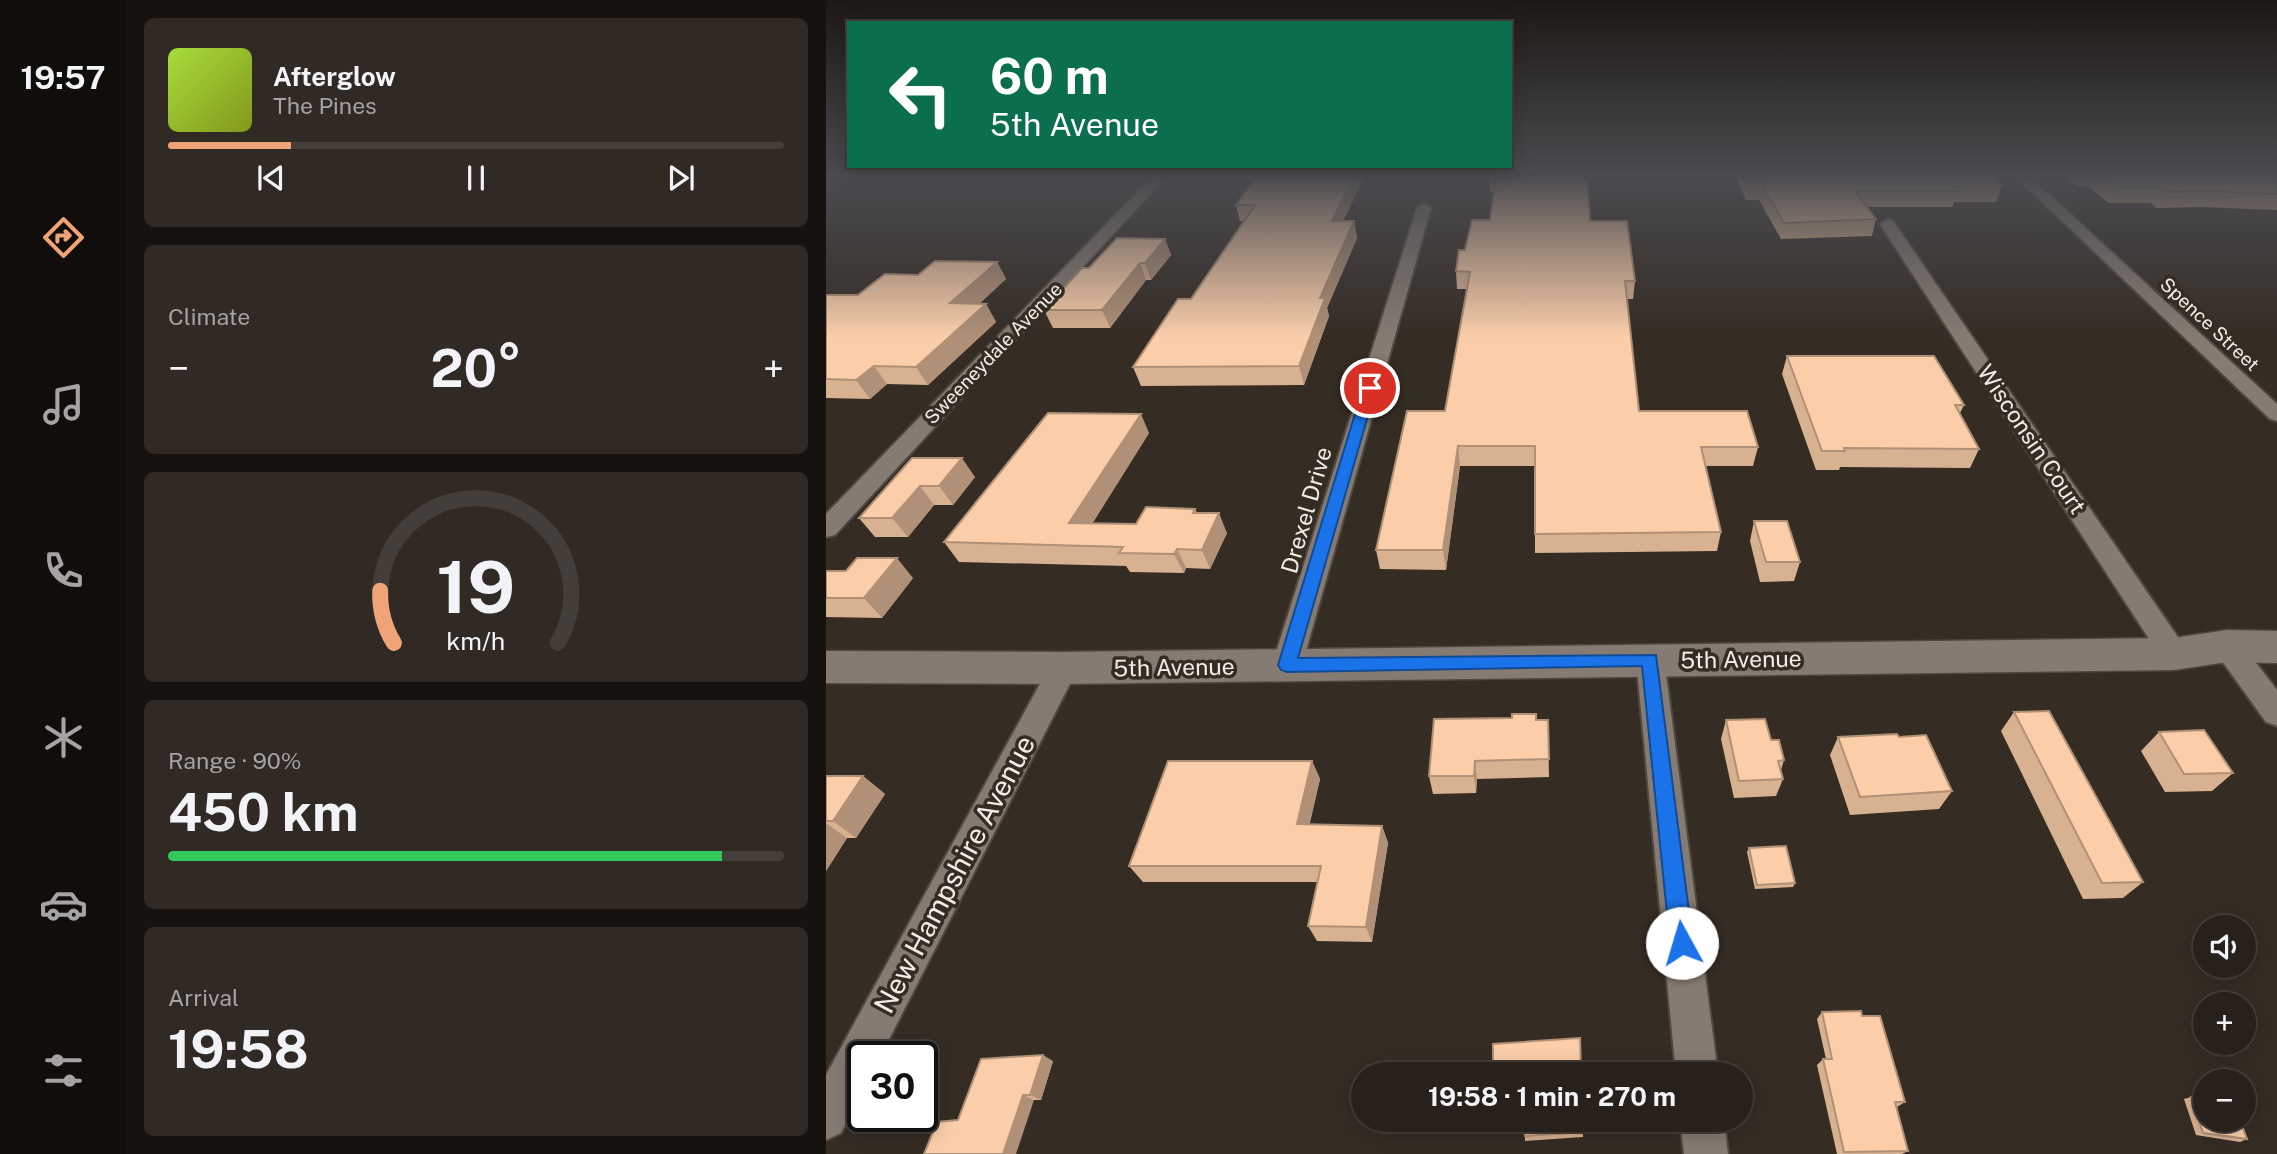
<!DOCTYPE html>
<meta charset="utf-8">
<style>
:root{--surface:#28211b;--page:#302924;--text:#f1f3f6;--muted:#a5a3a3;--line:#443e3a;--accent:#efa377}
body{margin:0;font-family:"Public Sans",sans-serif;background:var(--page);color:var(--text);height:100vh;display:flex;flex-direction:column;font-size:26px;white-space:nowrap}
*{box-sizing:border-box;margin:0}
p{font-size:23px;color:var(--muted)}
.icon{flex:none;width:38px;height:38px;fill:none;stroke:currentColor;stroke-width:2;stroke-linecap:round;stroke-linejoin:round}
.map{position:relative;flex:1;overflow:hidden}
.details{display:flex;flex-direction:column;gap:18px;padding:18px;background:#16120f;width:700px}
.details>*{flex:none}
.banner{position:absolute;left:21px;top:21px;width:665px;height:147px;border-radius:0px;box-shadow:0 4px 18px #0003,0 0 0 2px var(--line);background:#0b6e4f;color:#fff;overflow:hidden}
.controls{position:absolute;left:1367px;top:915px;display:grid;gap:14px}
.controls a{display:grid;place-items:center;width:63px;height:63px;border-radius:50%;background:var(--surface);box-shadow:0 4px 18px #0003,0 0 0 2px var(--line);font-size:35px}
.speed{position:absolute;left:21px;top:1041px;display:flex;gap:14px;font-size:35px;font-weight:700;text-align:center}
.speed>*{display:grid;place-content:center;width:91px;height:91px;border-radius:50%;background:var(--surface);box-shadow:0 4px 18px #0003,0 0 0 2px var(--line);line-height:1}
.speed .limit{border:4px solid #111;border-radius:10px;background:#fff;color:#111}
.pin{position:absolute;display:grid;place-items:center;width:60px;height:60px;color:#fff;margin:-30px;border:4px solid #fff;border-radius:50%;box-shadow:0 2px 7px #0007}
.me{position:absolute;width:77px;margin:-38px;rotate:354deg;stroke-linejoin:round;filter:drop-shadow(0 0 5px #0008)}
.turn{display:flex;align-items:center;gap:24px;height:147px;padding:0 28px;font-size:32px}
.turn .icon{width:91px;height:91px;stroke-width:2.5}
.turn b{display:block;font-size:49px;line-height:60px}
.big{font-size:52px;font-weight:700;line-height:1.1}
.details .widget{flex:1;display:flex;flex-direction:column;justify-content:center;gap:10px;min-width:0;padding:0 24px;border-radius:10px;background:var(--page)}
.details .dial{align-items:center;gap:0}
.dial svg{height:182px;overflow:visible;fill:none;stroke:var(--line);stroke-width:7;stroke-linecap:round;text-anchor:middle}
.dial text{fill:var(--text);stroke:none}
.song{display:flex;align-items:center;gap:21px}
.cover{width:84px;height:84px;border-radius:10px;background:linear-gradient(135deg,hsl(80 70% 55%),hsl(70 70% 35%))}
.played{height:7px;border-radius:4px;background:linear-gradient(90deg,var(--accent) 20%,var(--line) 20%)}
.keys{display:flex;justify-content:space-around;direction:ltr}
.heat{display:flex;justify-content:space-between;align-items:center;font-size:38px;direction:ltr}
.charge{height:10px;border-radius:5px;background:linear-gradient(90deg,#34c759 90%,var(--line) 0)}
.trip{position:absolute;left:525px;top:1062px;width:402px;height:70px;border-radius:35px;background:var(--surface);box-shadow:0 4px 18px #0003,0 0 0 2px var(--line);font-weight:700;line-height:70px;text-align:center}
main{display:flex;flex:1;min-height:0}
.tab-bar{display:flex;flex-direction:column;width:126px;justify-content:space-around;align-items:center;background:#100d0b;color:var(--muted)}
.tab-bar .icon{width:49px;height:49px}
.tab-bar .active{color:var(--accent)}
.tab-bar b{font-size:32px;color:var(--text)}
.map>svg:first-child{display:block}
</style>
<main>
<nav class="tab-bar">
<b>19:57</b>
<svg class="icon active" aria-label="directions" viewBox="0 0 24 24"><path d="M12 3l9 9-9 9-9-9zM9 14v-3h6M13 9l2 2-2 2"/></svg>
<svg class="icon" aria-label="music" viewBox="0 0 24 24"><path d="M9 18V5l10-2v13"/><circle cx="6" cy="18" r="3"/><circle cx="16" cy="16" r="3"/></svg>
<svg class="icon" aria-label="phone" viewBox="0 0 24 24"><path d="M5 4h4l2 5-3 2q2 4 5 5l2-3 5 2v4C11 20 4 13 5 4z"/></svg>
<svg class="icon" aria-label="climate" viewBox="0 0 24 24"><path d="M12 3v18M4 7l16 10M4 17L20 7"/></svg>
<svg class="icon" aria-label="car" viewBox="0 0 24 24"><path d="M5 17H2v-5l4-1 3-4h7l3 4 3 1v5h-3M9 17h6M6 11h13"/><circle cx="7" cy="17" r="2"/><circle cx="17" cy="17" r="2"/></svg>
<svg class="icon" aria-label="filters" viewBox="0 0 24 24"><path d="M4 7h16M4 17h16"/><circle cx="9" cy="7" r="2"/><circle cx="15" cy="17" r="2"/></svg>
</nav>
<section class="details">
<div class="widget">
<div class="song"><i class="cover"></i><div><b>Afterglow</b><p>The Pines</p></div></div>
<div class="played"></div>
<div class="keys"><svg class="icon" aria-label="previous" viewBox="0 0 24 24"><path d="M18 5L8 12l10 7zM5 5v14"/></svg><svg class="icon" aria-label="pause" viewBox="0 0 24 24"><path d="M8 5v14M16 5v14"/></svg><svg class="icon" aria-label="next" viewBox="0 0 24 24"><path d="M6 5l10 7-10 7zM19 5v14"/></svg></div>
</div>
<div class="widget"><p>Climate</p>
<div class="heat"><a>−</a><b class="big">20°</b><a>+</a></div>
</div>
<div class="widget dial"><svg viewBox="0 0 100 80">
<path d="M14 69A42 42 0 1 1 86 69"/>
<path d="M14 69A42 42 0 0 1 8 46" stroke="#efa377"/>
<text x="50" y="56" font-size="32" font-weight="700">19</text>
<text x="50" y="72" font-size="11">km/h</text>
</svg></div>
<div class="widget"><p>Range · 90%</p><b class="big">450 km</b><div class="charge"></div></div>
<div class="widget"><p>Arrival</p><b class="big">19:58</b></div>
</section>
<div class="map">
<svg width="1451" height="1154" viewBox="0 0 1451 1154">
<rect width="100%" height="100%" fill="#352c24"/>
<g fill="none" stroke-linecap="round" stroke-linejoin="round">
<g stroke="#4f4841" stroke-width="4">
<path id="minor" d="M326,177H340L9,535L0,537V514Z
M1190,177H1204L1451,404V421L1444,419Z
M598,204L605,208L476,665L471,673L461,677L451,673L446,665L591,208Z
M1062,219L1067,221L1358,646L1362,654L1358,662L1348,665L1338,662L1054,224Z
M1401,635L1411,638L1451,690V726L1440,722L1391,654L1387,646L1391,638Z
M824,648L834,651L838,659L892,1074H850L810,659L814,651Z
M237,656L247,660L252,668L54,1057H37V1091L15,1133L0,1140V1075L227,660Z
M854,1120H898L902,1154H858Z"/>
</g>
<g stroke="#4f4841" stroke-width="3">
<path id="secondary" d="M1401,630L1451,631V663L1401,662L1348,670L237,684L0,683V651L237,652L1348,638Z"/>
</g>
<use href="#minor" fill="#867b72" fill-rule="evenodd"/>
<use href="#secondary" fill="#867b72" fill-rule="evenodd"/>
</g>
<path fill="#d8b191" d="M430,177H538L517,221H528L531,238L501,308L503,316L478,385L315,386L307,367L365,299L418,221H414L410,205Z
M663,177H761L764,221L809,281L807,299H801L813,411L932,447L927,466H879L895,532L891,551L709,553V466H634L620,570L554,569L550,550L619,411L641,289H631L630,271L639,250L664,220L668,192H664Z
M910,177H1166L1176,186L1170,202H1128L1126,207H1041L1050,219L1046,236L955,239L933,200H920Z
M1238,177H1451V210L1377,207L1330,208L1325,203H1283L1262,186H1249Z
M339,239L345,255L325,280H320L284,328H227L218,310L263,268Z
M171,262L180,279L153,304H160L170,322L102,385L61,384L44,399L0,398V295H32L92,275Z
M961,356L1138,405L1134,413L1153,449L1144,468L1014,467L1013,470H990L956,374Z
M323,433L266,524H310L369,509L371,513L401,533L384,569L360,568L358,573L304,572L300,566L133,562L118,542Z
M86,458L149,477L127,505H108L82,537H49L33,518Z
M928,521L974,562L968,581L934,582L924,541Z
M0,571L87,578L56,618L0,617Z
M1188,712L1317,882L1297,898L1257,899L1175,731Z
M710,720H722L723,777L651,779L650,793L607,794L603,776Z
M900,720L945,740L958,760L955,770L957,779L950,796L908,798L895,739Z
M1333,732L1407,773L1386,791L1339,792L1315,751Z
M1012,737H1073L1126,791L1113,809L1024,815L1004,755Z
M486,761L494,779L483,825L556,826L562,843L546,942L491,941L482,926L491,882H317L303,866Z
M0,776H37L59,794L30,838H21L0,871Z
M923,848L969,883L967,887L929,889L921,852Z
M996,1012L1036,1016L1079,1102L1071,1107L1082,1151L1076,1154H1011L991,1065L997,1059H1000L991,1019Z
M227,1061L215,1100H208L132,1120Z
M1365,1097L1421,1139L1414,1142L1370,1135L1358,1099Z
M757,1132V1137L699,1141V1136Z"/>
<path fill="#b09076" d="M528,177H538L509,238L506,221Z
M528,221L531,238L501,308L503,316L478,385L473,366L494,298Z
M339,239L345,255L325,280L319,263Z
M171,262L180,279L134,321L124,303Z
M314,263L320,280L284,328L276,310Z
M160,304L170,322L102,385L90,367Z
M48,366L61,384L44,399L30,380Z
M315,414L323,433L254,543L243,523Z
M632,446L634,466L620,570L617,550Z
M136,458L149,477L127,505L113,486Z
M94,486L108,505L82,537L66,518Z
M393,513L401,533L384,569L376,550Z
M351,549L360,568L358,573L348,554Z
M71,558L87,578L56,618L38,598Z
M486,761L494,779L480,841L471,824Z
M649,761L651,779L650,793L648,776Z
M37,776L59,794L30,838L7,821Z
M0,823L21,838L0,871Z
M556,826L562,843L546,942L540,927Z
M217,1055L227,1061L215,1100L204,1095Z
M197,1095L208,1100L190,1154H177Z"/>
<path fill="#fbcea9" stroke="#b09076" stroke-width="2" d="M430,177H528L506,221H528L494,298H499L473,366L307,367L352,299H365L429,205H410Z
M663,177H761L764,221H801L809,281H799L813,411H921L932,447H875L895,532L709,534V446H632L617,550H550L581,411H619L644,272L630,271L633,250H639L646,220H664L670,177Z
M919,177H1166L1176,186H1127L1132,191H1029L1050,219L958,223L936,184H923Z
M1276,177H1451V194L1386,191L1339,192L1333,188H1290Z
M291,238L339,239L319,263H314L276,310H218L256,268H263Z
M109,261L171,262L124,303L160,304L90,367L48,366L30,380L0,379V295H32L59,274L92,275Z
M961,356H1108L1138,405H1129L1153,449L1018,448L1019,451H996Z
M222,413L315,414L243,523L310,524L320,507L369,509L367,513H393L376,550L351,549L348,554L293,553L297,547L118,542Z
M86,458H136L113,486H94L66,518H33Z
M928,521H961L974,562H940Z
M31,558H71L38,598H0V571H20Z
M1223,711L1317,882L1276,883L1188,712Z
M686,714H710V720H722L723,759L649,761L648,776H603L608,719L686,718Z
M939,719L945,740H953L958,760L952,761L957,779L913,781L900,720Z
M1378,730L1407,773L1358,774L1333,732Z
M1071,734L1073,737L1100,735L1126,791L1034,797L1012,737Z
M342,761H486L471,824L556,826L540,927L482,926L495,866H303Z
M0,776H37L7,821H0Z
M960,846L969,883L931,885L923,848Z
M1035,1011L1036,1016H1054L1079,1102H1069L1082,1151L1018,1152L997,1059H1006L996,1012Z
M754,1038L755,1074H667V1044Z
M217,1055L204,1095H197L177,1154H98L111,1122L132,1120L155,1059Z
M1365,1097L1379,1099V1120H1414L1421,1139L1377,1133Z
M699,1120H757V1132L699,1136Z"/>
<linearGradient id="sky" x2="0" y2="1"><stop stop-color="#1d1814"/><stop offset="0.52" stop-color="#4b4b50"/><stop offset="1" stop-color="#4b4b50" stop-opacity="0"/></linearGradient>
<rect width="1451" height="338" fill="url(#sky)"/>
<path fill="#1a73e8" stroke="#114b97" stroke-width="2" d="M544,384L550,388L472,658L830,655L867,943L864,951L856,954L848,951L844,943L816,666L461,672L455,670L452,665L537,388Z"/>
<g text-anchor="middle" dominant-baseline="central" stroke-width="7" stroke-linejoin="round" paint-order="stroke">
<g font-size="19" fill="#f2ece7" stroke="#352c24">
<text transform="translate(1384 324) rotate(43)">Spence Street</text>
<text transform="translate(167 353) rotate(-46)">Sweeneydale Avenue</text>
</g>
<g font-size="23" fill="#f2ece7" stroke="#352c24">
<text transform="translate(1206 439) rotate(56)">Wisconsin Court</text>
<text transform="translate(480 510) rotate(-74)">Drexel Drive</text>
<text transform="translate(915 659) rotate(-1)">5th Avenue</text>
<text transform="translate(348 667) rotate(-1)">5th Avenue</text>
</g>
<g font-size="28" fill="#f2ece7" stroke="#352c24">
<text transform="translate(128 874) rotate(-62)">New Hampshire Avenue</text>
</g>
</g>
</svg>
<div class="controls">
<a><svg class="icon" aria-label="sound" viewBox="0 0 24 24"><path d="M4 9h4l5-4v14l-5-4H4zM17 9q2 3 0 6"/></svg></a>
<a>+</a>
<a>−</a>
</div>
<div class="speed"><div class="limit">30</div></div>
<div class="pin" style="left:544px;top:388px;background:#d93025"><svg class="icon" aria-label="arrive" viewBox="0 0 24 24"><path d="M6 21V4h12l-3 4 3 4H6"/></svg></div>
<svg class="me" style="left:856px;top:943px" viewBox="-20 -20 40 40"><circle r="19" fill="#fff"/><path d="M0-13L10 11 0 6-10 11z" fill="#1a73e8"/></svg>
<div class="trip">19:58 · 1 min · 270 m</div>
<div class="banner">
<div class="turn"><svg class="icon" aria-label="left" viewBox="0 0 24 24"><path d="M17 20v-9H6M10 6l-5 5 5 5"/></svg><div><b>60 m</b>5th Avenue</div></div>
</div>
</div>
</main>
